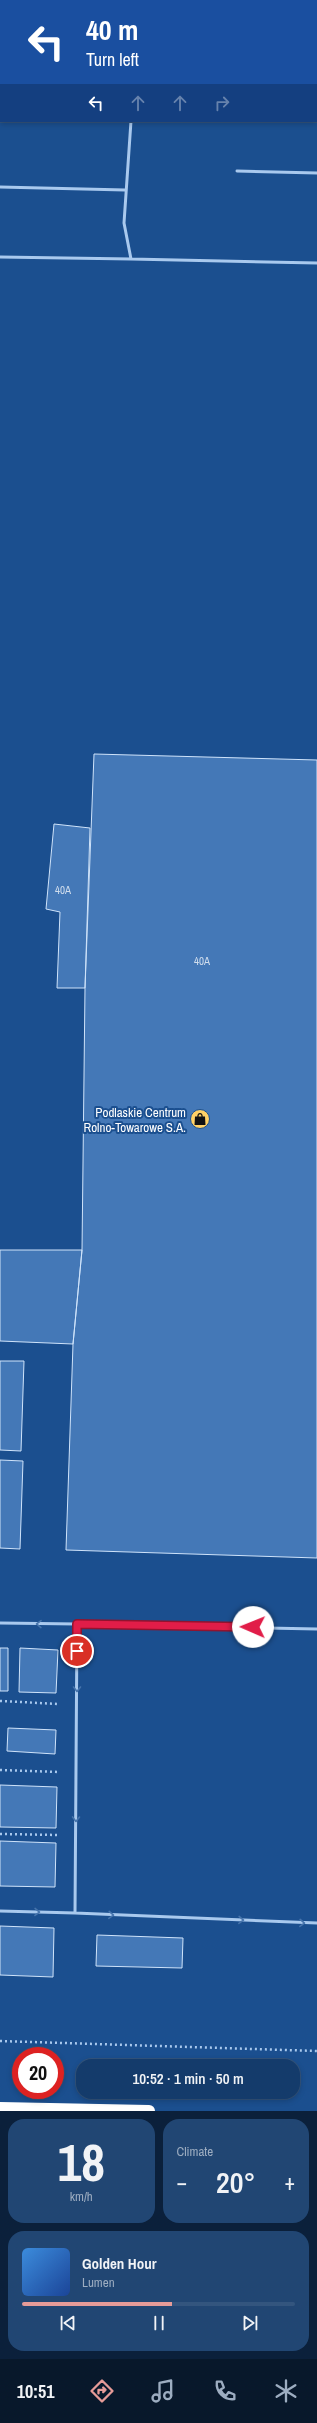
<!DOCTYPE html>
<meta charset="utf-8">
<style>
:root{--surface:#143b6b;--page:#214673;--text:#f1f3f6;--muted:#9dadc1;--line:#33557e;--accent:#e69b98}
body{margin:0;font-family:"Archivo Narrow",sans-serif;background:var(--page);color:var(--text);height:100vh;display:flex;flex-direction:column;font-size:15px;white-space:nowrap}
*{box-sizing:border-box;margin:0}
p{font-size:13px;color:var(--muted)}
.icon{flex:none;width:22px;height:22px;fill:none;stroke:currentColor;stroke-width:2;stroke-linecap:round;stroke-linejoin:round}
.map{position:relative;height:2111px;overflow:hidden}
.drawer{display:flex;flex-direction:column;gap:8px;padding:8px;background:#0b203b;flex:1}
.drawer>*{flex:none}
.hud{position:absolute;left:0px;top:0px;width:317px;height:122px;box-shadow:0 2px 6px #0003,0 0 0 1px var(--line);background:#1a4fa0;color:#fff;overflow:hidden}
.speed{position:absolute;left:12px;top:2047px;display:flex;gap:8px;font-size:20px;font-weight:700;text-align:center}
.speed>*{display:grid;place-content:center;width:52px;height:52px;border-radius:50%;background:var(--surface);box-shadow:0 2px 6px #0003,0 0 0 1px var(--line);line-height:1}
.speed .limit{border:6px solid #d22;background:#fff;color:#111}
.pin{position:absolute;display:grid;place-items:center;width:34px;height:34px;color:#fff;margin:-17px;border:2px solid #fff;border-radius:50%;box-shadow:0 1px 4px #0007}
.me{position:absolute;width:44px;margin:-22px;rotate:271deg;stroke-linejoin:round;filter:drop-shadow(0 0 3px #0008)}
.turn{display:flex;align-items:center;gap:14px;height:84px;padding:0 20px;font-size:18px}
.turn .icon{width:52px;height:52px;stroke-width:2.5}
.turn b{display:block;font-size:28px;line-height:34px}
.lanes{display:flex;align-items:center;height:38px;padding:0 20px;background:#0003;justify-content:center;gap:20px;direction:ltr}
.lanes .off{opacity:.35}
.big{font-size:30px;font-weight:600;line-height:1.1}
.drawer .widget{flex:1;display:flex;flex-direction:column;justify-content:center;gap:6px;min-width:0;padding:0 14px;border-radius:16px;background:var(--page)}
.drawer .dial{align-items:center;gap:0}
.dial b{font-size:52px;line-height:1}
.song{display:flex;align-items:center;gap:12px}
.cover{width:48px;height:48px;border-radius:6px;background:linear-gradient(135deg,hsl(210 70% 55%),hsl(220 70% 35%))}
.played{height:4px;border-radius:2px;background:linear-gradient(90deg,var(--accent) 55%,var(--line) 55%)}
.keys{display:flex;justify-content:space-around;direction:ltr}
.heat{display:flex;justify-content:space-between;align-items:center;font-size:22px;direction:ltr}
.drawer .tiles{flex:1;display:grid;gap:8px;grid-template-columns:1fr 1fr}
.widget:last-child{grid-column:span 2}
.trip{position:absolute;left:76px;top:2059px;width:224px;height:40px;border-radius:16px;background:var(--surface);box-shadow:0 2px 6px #0003,0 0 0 1px var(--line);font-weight:600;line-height:40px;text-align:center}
.dock{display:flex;height:64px;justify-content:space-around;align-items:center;background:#08182b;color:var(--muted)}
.dock .icon{width:28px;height:28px}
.dock .active{color:var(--accent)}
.dock b{font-size:18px;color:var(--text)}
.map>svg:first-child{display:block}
</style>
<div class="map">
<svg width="317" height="2111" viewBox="0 0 317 2111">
<rect width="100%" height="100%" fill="#1b4f8f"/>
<path fill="#4478b7" stroke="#cfe3fa" d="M0,0H67L1,1V82Z
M232,0H317V122L284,121H316V1Z
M94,754L317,760V1558L66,1550L73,1344L82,1250L85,988Z
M54,824L90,828L85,988H57L60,912L46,909Z
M0,1250H82L73,1344L0,1341Z
M0,1361H24L21,1451L0,1450Z
M0,1460L23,1461L20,1549L0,1548Z
M0,1648H8V1691H0Z
M20,1648L58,1650L56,1693L19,1692Z
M8,1728L56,1730L55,1754L7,1751Z
M0,1785L57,1787L56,1828L0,1827Z
M0,1841L56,1843L55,1887L0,1886Z
M0,1926L54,1928L53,1977L0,1975Z
M97,1935L183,1938L182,1968L96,1966Z"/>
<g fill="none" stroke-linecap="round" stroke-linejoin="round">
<path stroke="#a9c9ee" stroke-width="2.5" stroke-dasharray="2 3" stroke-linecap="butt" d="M0,1701L59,1704
M0,1770L59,1772
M0,1834L59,1835
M0,2041L317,2051"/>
<path stroke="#a9c9ee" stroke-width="3" d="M132,0V1
M131,121L124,223L131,259L317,263
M237,171L317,173
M0,187L125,190
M0,257L131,259
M0,1623L77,1624
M317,1629L77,1624L75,1913L317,1923
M0,1911L75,1913"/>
<path stroke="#fff" stroke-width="12" d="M0,2108L149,2111"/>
</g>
<defs><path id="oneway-chevron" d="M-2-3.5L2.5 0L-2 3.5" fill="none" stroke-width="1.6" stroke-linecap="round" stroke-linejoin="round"/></defs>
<g stroke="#4674ac">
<use href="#oneway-chevron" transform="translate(39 1624) rotate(-179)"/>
<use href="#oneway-chevron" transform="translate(77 1689) rotate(90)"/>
<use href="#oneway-chevron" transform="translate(76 1819) rotate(91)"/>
<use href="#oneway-chevron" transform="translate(37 1912) rotate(1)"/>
<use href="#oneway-chevron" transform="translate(111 1915) rotate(3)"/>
<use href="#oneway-chevron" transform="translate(241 1920) rotate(2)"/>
<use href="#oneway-chevron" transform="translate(302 1923) rotate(2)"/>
</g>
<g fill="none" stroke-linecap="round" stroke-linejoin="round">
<g stroke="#92132f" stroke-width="10">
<path id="route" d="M77,1651V1624L253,1627"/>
</g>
<use href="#route" stroke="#e11d48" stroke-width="7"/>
</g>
<defs>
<g id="shop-disc" transform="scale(1)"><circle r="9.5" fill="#ffd166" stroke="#1b4f8f"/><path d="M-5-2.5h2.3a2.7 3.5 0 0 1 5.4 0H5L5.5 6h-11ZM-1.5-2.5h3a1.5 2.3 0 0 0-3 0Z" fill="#111"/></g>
</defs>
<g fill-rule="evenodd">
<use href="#shop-disc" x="200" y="1119"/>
</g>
<g text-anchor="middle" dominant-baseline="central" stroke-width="4" stroke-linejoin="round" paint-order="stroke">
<g font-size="11" fill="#d0dded">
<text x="63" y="890">40A</text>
<text x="202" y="961">40A</text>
</g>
<g font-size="13" fill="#fff" stroke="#1b4f8f" text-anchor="end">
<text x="186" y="1112">Podlaskie Centrum<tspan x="186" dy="15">Rolno-Towarowe S.A.</tspan></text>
</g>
</g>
</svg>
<div class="speed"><div class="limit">20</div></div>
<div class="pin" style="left:77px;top:1651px;background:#d93025"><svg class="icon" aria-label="arrive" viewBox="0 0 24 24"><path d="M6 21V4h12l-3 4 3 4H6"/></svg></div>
<svg class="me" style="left:253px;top:1627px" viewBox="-20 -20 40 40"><circle r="19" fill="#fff"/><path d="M0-13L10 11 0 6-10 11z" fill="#e11d48"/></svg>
<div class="trip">10:52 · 1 min · 50 m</div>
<div class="hud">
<div class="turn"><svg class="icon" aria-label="left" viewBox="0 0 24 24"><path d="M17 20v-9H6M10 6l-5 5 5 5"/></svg><div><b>40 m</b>Turn left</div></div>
<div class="lanes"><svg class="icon" aria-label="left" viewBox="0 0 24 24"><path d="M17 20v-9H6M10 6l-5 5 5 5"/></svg><svg class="icon off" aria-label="ahead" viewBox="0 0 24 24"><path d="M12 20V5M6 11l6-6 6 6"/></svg><svg class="icon off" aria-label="ahead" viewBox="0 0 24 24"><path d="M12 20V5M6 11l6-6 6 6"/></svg><svg class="icon off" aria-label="right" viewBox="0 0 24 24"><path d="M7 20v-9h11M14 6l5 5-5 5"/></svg></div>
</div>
</div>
<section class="drawer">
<div class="tiles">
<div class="widget dial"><b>18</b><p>km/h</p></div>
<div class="widget"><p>Climate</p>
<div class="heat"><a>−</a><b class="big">20°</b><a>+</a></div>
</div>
<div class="widget">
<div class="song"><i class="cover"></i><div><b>Golden Hour</b><p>Lumen</p></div></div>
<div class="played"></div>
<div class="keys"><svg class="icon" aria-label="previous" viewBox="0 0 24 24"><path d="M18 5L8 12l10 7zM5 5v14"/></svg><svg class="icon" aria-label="pause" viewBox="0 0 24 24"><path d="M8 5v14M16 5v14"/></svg><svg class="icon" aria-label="next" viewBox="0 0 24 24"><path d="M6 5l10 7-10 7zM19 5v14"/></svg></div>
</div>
</div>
</section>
<nav class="dock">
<b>10:51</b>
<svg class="icon active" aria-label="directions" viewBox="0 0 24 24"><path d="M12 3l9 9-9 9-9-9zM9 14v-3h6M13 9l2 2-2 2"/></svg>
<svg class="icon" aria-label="music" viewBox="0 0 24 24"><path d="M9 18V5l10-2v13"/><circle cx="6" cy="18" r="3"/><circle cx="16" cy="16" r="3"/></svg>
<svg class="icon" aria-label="phone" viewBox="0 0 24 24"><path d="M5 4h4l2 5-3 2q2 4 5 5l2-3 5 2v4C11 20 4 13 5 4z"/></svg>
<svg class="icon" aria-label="climate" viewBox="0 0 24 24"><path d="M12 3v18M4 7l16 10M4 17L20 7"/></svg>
</nav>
